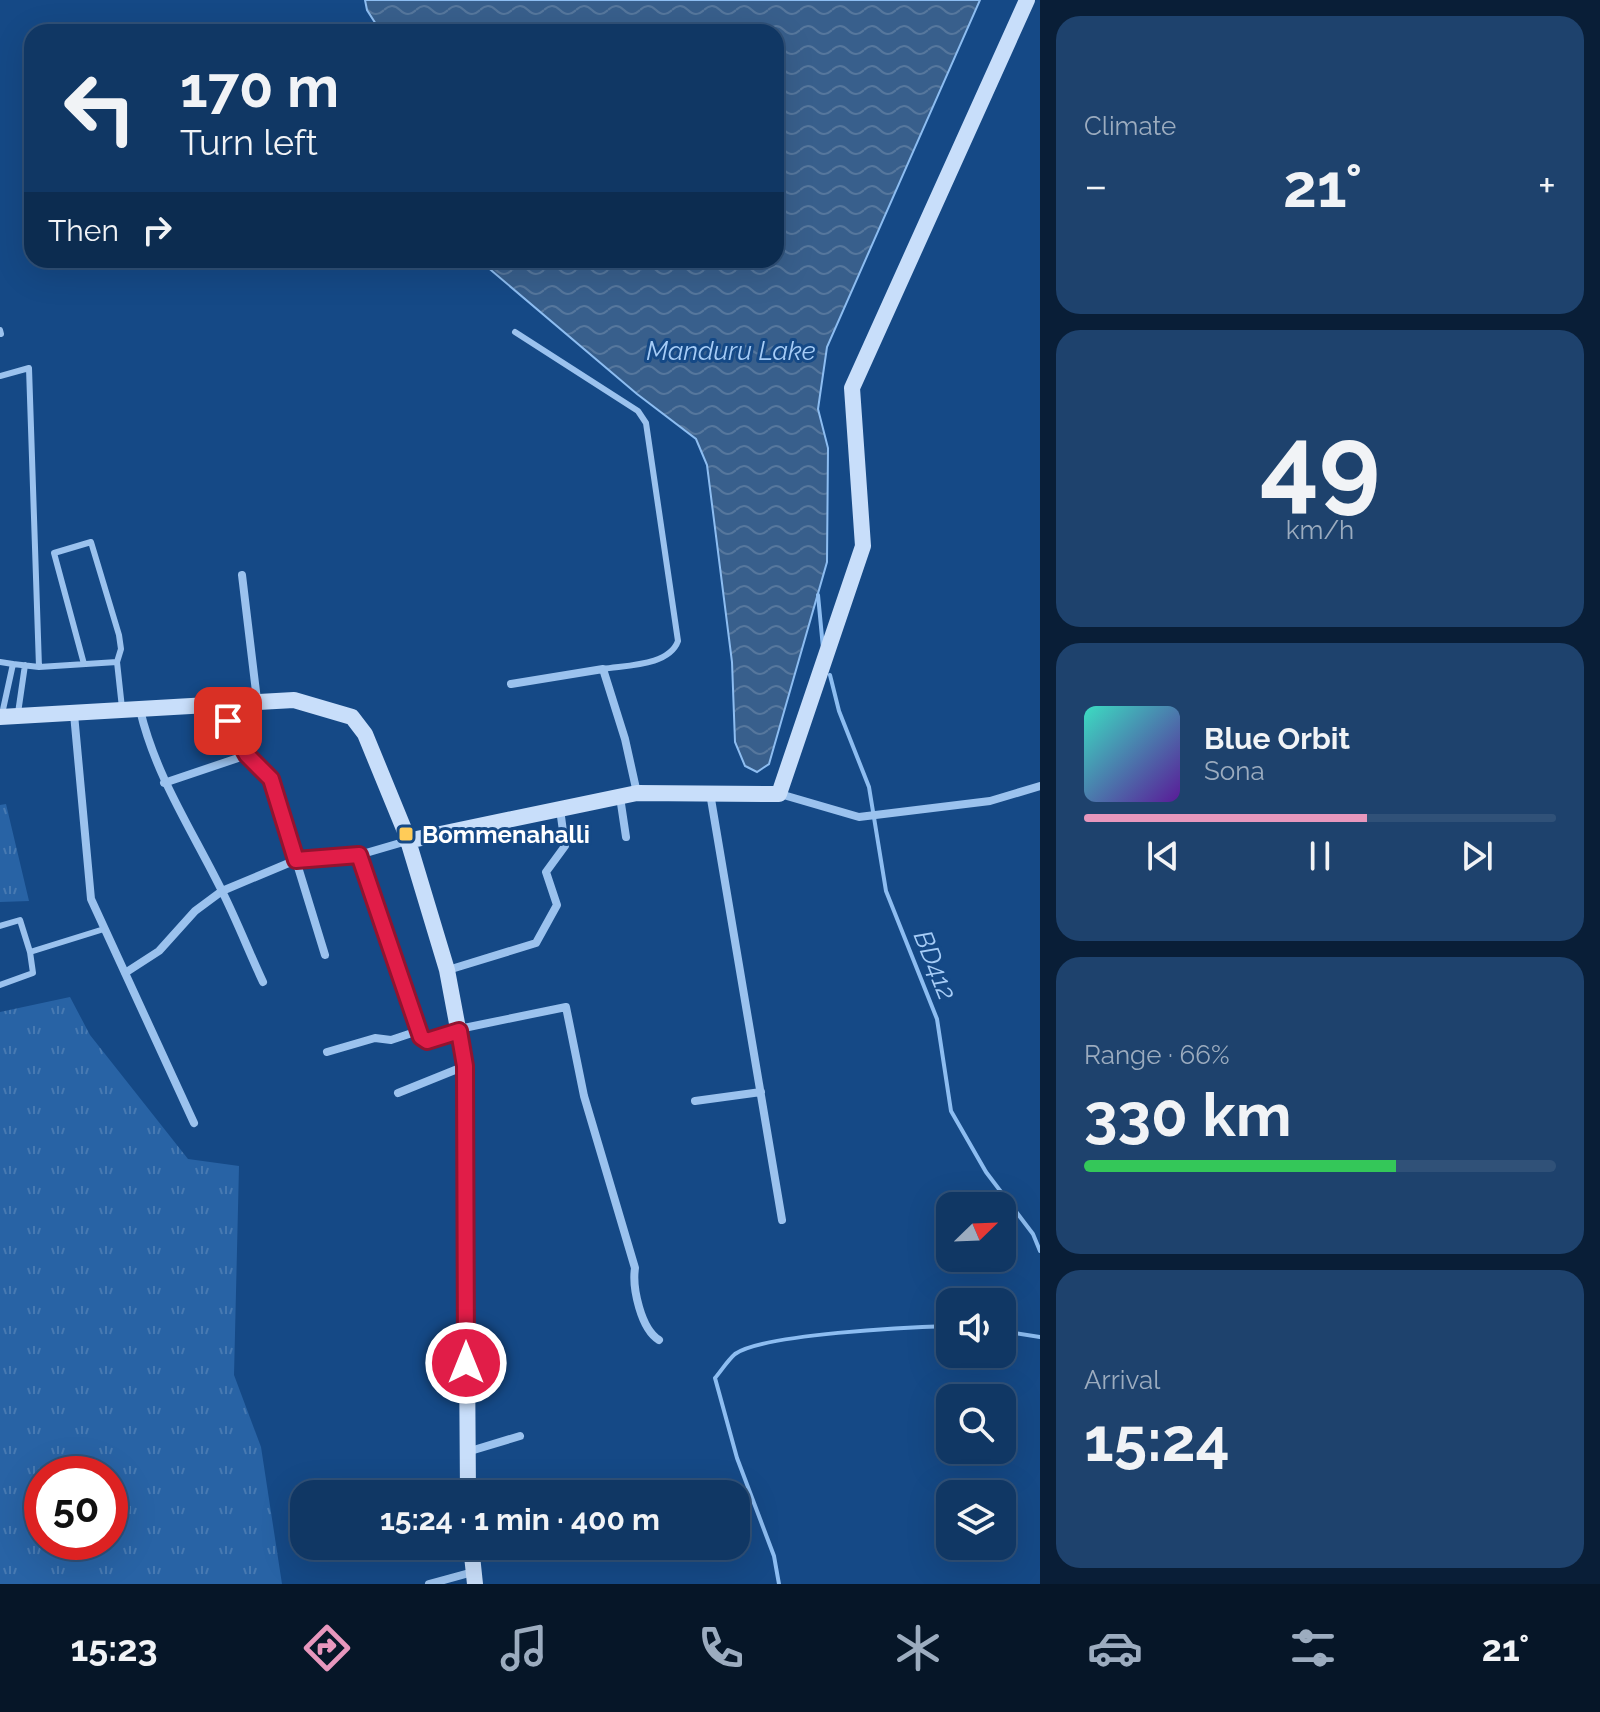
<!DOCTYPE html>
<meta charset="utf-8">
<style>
:root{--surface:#103764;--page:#1e426d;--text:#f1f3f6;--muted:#9cacbf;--line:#305178;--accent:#e797bd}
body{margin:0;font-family:Raleway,sans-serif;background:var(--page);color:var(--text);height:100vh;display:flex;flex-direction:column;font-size:30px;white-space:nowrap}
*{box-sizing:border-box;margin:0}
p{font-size:26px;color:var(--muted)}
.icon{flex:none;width:44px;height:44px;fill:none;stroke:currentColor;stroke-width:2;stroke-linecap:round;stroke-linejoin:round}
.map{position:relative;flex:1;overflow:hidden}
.details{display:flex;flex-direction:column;gap:16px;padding:16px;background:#091e37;width:560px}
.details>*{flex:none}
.hud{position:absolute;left:24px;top:24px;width:760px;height:244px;border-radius:24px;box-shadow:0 8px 32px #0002,0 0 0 2px var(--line);background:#103764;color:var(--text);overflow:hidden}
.needle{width:52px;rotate:67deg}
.tools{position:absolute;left:936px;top:1192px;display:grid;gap:16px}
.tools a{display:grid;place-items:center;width:80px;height:80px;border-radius:16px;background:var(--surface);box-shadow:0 8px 32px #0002,0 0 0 2px var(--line);font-size:40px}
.speed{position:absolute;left:24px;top:1456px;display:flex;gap:16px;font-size:40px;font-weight:700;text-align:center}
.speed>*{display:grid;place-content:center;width:104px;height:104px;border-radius:50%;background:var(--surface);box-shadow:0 8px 32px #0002,0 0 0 2px var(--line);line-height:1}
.speed .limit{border:12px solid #d22;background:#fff;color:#111}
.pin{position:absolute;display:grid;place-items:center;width:68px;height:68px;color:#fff;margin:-34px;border-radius:16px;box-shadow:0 4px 12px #0006}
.me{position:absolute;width:88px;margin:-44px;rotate:0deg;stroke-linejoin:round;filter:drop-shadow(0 0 6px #0008)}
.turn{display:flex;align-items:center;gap:28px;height:168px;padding:0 24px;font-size:36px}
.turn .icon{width:104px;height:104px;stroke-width:2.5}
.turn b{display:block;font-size:56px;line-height:68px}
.then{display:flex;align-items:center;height:76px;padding:0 24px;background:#0003;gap:16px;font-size:30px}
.big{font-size:60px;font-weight:700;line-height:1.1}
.details .widget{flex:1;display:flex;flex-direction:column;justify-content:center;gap:12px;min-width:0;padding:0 28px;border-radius:24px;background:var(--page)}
.details .dial{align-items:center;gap:0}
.dial b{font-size:104px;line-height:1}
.song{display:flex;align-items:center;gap:24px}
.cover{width:96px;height:96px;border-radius:12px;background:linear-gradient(135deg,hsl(170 70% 55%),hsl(270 70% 35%))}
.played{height:8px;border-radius:4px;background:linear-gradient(90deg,var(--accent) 60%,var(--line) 60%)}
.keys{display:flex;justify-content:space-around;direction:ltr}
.heat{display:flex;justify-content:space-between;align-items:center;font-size:44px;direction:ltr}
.charge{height:12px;border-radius:6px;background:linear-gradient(90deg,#34c759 66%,var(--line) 0)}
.trip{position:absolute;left:290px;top:1480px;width:460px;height:80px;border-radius:24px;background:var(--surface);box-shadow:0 8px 32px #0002,0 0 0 2px var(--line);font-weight:700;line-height:80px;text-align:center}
.tab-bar{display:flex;height:128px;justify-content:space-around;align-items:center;background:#061628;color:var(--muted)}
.tab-bar .icon{width:56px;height:56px}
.tab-bar .on{color:var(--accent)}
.tab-bar b{font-size:36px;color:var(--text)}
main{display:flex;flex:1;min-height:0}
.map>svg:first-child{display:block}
</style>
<main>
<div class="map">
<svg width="1040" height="1584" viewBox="0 0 1040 1584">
<defs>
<pattern id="grass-tufts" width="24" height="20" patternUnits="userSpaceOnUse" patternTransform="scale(2)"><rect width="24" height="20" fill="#2863a5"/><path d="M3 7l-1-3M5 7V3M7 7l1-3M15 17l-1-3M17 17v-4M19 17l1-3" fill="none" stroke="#487ab2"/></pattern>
<pattern id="water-waves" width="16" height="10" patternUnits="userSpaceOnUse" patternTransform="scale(2)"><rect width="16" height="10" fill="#385f8c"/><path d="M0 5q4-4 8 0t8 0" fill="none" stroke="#56779d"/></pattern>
</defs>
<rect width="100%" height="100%" fill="#154986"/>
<path fill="url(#grass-tufts)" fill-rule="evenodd" d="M6,804L29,901L0,902V805Z
M70,997L90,1035L188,1159L239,1166L234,1375L261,1447L282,1584H0V1012ZM42,1474H110V1542H42Z"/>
<path fill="url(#water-waves)" stroke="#8dbdf1" stroke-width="2" d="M365,0H980L827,347L818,409L828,448L827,562L769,764L757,772L745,766L735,742L732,662L707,465L696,439L637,394L479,260H776V32H381L367,10Z"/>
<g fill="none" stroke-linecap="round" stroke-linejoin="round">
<path stroke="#8dbdf1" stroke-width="4" d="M818,595L823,648
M830,675L839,711L869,787L886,891L937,1019L951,1111L986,1172L1033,1234L1040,1251
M1002,1331L1040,1337
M779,1584L774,1556L737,1458L715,1378C721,1371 728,1360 735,1354C763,1334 910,1327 950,1326"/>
<path stroke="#9bc2ee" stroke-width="6" d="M0,330L1,334
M515,332L638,411L646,423L678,641C669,666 626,665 603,669
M0,376L29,368L39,667
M0,662L13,664L2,714
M13,664L39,667L117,662L122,708
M84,664L54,553L91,542L119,635L121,649L117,662
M18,713L25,665
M0,926L20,920L30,952L33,973L0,985
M30,952L104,929"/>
<path stroke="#9bc2ee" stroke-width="8" d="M242,575L257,700
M511,684L603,669L625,739L637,793
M224,703L228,721L247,755L271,779L325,955
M140,710C156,777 192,830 222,891C237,921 249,952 263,982
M74,714L91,899L194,1123
M164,783L247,755
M710,793L782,1220
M780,794L859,817L990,801L1040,786
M620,797L626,837
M359,855L421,1037L427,1041L458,1031
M448,970L536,943L557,905L546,872L565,846L560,809
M125,973L159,951L195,911L222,891L296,860L359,855L407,841
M459,1029L566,1007L584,1096L635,1268C632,1288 641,1329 659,1340
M327,1052L375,1038L391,1040L418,1031
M398,1093L465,1066
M695,1101L761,1092
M467,1452L520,1436
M429,1584L473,1572"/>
<path stroke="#c8defa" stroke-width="16" d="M0,717L294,700L352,717L365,734L406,834L447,970L465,1066L468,1494
M407,841L637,793L779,794L863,546L852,388L1027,0
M471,1546L475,1584"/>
</g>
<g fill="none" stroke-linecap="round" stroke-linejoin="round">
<g stroke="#92132f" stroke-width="20">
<path id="route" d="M228,721L247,755L271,779L296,860L359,855L421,1037L427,1041L459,1031L465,1066L466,1363"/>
</g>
<use href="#route" stroke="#e11d48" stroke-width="14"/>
</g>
<rect fill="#ffcc58" stroke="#154986" stroke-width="3" x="398" y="826" width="16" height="16" rx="4"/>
<g text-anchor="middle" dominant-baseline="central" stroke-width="6" stroke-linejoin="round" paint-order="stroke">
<g font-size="24" font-weight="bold" fill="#fff" stroke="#154986" text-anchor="start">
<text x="422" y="834">Bommenahalli</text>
</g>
<g font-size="26" font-style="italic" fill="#a6ccf6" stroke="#154986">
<text x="731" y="351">Manduru Lake</text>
<text transform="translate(935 965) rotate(68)">BD412</text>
</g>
</g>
</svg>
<div class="tools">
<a><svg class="needle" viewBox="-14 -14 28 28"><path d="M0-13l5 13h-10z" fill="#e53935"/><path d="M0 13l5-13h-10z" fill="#9cacbf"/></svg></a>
<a><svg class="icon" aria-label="sound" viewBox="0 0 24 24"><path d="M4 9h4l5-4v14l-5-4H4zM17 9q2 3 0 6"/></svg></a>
<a><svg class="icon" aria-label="search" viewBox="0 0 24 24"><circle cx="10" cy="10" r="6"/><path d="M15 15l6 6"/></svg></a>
<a><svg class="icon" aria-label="layers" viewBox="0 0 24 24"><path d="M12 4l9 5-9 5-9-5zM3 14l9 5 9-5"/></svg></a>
</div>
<div class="speed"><div class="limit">50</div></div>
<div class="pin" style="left:228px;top:721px;background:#d93025"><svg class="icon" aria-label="arrive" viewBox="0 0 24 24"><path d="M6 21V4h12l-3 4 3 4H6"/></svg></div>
<svg class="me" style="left:466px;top:1363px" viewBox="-20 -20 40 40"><circle r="17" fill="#e11d48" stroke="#fff" stroke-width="3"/><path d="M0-11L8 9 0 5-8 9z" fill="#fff"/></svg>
<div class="trip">15:24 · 1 min · 400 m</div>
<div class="hud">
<div class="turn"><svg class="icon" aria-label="left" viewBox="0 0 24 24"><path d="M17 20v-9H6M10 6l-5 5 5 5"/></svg><div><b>170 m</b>Turn left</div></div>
<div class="then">Then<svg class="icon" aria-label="right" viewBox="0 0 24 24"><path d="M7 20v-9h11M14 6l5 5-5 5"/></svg></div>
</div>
</div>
<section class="details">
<div class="widget"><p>Climate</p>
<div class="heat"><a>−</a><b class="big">21°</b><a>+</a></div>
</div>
<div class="widget dial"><b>49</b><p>km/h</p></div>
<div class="widget">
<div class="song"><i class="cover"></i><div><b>Blue Orbit</b><p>Sona</p></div></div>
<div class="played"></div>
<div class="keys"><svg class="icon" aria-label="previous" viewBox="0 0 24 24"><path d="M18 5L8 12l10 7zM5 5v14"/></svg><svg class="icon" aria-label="pause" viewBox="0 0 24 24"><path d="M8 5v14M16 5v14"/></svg><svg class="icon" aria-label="next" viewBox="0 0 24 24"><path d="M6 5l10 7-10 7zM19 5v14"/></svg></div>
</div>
<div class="widget"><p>Range · 66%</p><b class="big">330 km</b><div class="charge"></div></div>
<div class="widget"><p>Arrival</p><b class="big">15:24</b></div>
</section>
</main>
<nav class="tab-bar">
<b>15:23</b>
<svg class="icon on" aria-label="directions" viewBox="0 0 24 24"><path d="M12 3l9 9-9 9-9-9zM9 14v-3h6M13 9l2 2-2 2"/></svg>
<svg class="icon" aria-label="music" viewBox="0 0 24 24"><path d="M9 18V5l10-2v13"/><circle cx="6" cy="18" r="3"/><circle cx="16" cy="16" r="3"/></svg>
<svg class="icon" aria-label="phone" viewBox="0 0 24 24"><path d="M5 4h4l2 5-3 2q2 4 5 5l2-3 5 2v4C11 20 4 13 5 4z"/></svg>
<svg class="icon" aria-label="climate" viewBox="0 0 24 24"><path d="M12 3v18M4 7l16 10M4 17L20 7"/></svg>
<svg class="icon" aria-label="car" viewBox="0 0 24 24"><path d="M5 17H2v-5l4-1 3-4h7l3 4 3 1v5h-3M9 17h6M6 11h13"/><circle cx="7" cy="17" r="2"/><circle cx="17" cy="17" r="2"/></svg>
<svg class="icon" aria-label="filters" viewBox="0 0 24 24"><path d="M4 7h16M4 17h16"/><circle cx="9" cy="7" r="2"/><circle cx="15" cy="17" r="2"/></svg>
<b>21°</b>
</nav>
